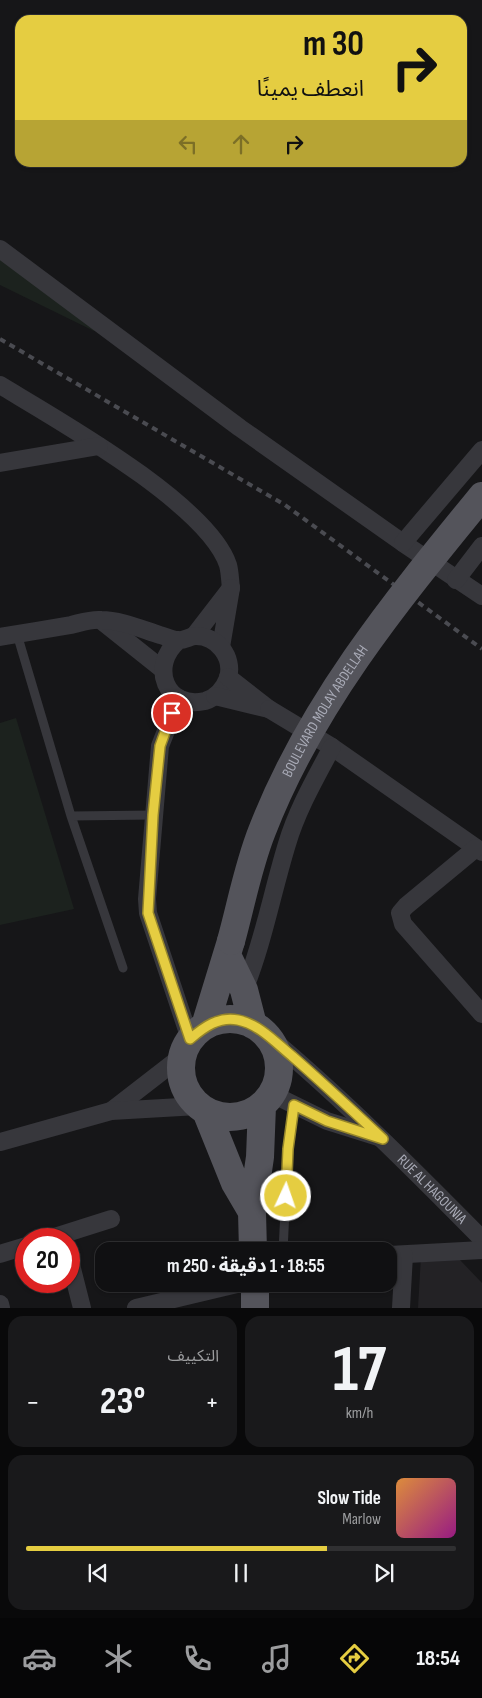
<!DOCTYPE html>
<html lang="ar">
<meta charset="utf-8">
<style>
:root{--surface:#101012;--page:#19191b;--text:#f1f3f6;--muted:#9c9d9f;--line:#303032;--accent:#e5cd41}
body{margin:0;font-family:"Sofia Sans Condensed","Noto Sans Arabic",sans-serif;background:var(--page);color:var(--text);direction:rtl;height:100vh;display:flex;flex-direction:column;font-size:19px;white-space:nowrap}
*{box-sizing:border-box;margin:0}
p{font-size:16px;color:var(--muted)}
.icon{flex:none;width:28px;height:28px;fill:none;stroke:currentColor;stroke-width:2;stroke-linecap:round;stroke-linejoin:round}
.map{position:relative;height:1308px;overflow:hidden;direction:ltr}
.side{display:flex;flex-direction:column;gap:8px;padding:8px;background:#09090a;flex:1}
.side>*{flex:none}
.banner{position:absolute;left:15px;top:15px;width:452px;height:152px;border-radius:15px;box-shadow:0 1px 4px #0004,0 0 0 1px var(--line);direction:rtl;background:#e5cd41;color:#111;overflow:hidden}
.speed{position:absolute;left:15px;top:1228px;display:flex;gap:10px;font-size:25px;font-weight:700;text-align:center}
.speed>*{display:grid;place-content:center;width:65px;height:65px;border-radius:50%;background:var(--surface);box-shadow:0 1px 4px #0004,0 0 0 1px var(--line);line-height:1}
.speed .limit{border:8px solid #d22;background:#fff;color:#111}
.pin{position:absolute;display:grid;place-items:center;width:42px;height:42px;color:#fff;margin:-21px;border:2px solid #fff;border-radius:50%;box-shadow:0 1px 5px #0007}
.me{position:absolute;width:55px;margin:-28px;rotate:3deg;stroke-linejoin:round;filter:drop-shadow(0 0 4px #0008)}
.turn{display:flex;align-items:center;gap:18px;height:105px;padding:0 20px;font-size:22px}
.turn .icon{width:65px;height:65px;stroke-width:2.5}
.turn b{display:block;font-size:35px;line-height:42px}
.lanes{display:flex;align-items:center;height:48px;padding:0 20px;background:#0003;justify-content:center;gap:25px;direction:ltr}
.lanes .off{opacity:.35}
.big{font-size:38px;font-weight:700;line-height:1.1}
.side .widget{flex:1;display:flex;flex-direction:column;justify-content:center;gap:8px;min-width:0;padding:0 18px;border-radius:15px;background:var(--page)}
.side .dial{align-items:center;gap:0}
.dial b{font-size:65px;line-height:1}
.song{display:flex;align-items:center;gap:15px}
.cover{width:60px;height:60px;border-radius:8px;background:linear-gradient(135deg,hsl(30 70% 55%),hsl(310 70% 35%))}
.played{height:5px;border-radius:2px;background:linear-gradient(90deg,var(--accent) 70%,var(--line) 70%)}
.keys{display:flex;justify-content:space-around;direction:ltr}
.heat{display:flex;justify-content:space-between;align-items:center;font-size:28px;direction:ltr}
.side .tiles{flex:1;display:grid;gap:8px;grid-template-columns:1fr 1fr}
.widget:last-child{grid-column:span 2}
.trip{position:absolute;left:95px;top:1242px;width:302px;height:50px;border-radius:15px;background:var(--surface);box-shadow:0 1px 4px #0004,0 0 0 1px var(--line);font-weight:700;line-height:50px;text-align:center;direction:rtl}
.tab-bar{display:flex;height:80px;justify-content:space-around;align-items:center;background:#060607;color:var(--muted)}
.tab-bar .icon{width:35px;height:35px}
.tab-bar .on{color:var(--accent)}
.tab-bar b{font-size:22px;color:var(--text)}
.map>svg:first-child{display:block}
</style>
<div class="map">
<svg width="482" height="1308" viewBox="0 0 482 1308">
<rect width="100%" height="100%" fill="#161618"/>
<path fill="#232225" d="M421,1256L459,1259L482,1283V1308H418Z"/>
<path fill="#1c221e" d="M0,254L99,322L94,331L0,285Z
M16,718L74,909L0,925V723Z"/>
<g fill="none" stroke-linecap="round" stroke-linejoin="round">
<path stroke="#37373c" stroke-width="9" d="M17,634L71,816L123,968
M71,816L153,815
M283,1251L288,1149L294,1105"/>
<g stroke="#37373c" stroke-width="18">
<path d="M0,249L240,428L403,543L482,596"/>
<path d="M0,385C56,419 208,504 228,565C230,572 230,581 231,588"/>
<path d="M0,463L99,446"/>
<path d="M403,543L482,450"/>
<path d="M456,580L482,546"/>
<path d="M103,622L162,669"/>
<path d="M194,636L231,588L221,647"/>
<path d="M0,637C24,633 47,629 71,625C80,623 91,619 101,620C120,620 141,629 160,635C165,636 172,640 178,640C184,641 190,636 196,636C217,636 234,657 228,678C224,688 216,698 205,701C166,710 149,666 178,641"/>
<path d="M215,696L269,709L228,677"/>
<path d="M179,698L160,746L147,899L148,913L190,1039"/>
<path d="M269,709L332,747L482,852"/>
<path d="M476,848L406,906L400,913L403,924L482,1014"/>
<path d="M244,990C263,943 272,893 287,844C297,810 315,779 332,747"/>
<path id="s1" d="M267,1035C343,1099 412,1168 482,1239"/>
<path d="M272,1094L327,1121L378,1137"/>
<path d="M111,1111L182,1056"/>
<path d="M0,1142L111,1111L198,1106"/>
<path d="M48,1239L111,1219"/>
<path d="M0,1254L26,1246"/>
<path d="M389,1255L482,1250"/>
<path d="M69,1257L82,1308"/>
<path d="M0,1304L1,1308"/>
<path d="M136,1308L237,1284"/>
<path d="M401,1308L404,1255"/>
</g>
<path stroke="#54545b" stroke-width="28" d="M228,957L244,990L253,1025
M181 1068a49 49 0 1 1 98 0a49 49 0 1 1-98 0Z
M205,1026L231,941
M206,1111L235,1183L252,1212
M253,1251L252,1212L260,1157L262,1106
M255,1308V1284"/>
<path stroke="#4a4b51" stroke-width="4" stroke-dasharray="6 5" stroke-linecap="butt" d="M0,339L285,505L482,649"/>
<path stroke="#54545b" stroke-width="28" id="s2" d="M231,941C241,905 248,866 262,831C311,704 397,600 482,496"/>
</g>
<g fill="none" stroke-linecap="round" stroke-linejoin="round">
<g stroke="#95852a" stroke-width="12">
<path id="route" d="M172,713L160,746L153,815L148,913L190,1039C204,1027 219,1016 238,1020C259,1024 276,1043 292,1056C323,1083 353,1111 383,1139L327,1121L294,1105L288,1149L286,1196"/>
</g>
<use href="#route" stroke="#e5cd41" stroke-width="9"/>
</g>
<g text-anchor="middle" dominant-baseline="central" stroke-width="5" stroke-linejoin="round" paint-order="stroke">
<g font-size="15" fill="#a9abb7" stroke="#111113">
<text stroke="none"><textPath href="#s2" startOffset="250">BOULEVARD MOLAY ABDELLAH</textPath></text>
<text stroke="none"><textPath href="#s1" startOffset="226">RUE AL HAGOUNIA</textPath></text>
</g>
</g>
</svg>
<div class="speed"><div class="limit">20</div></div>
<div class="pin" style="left:172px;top:713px;background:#d93025"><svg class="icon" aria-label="arrive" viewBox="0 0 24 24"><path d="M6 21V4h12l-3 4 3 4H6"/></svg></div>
<svg class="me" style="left:286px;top:1196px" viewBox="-20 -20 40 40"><circle r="17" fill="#e5cd41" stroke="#fff" stroke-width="3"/><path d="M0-11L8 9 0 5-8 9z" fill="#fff"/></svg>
<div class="trip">18:55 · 1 دقيقة · 250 m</div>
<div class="banner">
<div class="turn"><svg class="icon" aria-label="right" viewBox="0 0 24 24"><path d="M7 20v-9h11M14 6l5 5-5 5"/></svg><div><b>30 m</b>انعطف يمينًا</div></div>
<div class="lanes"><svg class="icon off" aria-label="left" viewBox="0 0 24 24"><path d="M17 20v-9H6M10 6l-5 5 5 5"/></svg><svg class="icon off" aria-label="ahead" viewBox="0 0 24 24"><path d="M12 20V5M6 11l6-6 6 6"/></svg><svg class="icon" aria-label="right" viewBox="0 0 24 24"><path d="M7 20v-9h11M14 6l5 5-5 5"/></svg></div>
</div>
</div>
<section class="side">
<div class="tiles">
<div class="widget dial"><b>17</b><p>km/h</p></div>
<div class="widget"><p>التكييف</p>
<div class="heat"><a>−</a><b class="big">23°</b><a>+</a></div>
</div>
<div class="widget">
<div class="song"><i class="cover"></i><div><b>Slow Tide</b><p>Marlow</p></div></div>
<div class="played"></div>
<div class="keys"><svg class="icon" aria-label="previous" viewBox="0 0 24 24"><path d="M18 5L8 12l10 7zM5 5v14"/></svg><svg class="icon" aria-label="pause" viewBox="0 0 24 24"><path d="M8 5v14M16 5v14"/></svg><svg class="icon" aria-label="next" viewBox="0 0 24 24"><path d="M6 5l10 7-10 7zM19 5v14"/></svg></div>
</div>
</div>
</section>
<nav class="tab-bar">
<b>18:54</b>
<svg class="icon on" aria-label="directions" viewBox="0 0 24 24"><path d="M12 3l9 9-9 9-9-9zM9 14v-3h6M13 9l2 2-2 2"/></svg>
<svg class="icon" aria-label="music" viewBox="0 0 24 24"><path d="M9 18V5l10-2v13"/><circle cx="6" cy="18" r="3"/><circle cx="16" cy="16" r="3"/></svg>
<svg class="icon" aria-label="phone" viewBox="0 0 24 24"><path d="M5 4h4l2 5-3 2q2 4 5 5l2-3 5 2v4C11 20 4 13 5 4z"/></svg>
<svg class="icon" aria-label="climate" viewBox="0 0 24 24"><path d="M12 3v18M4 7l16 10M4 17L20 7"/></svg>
<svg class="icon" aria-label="car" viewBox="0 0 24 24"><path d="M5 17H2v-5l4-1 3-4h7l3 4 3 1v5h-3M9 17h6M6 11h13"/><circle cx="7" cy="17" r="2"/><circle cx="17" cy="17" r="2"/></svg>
</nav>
